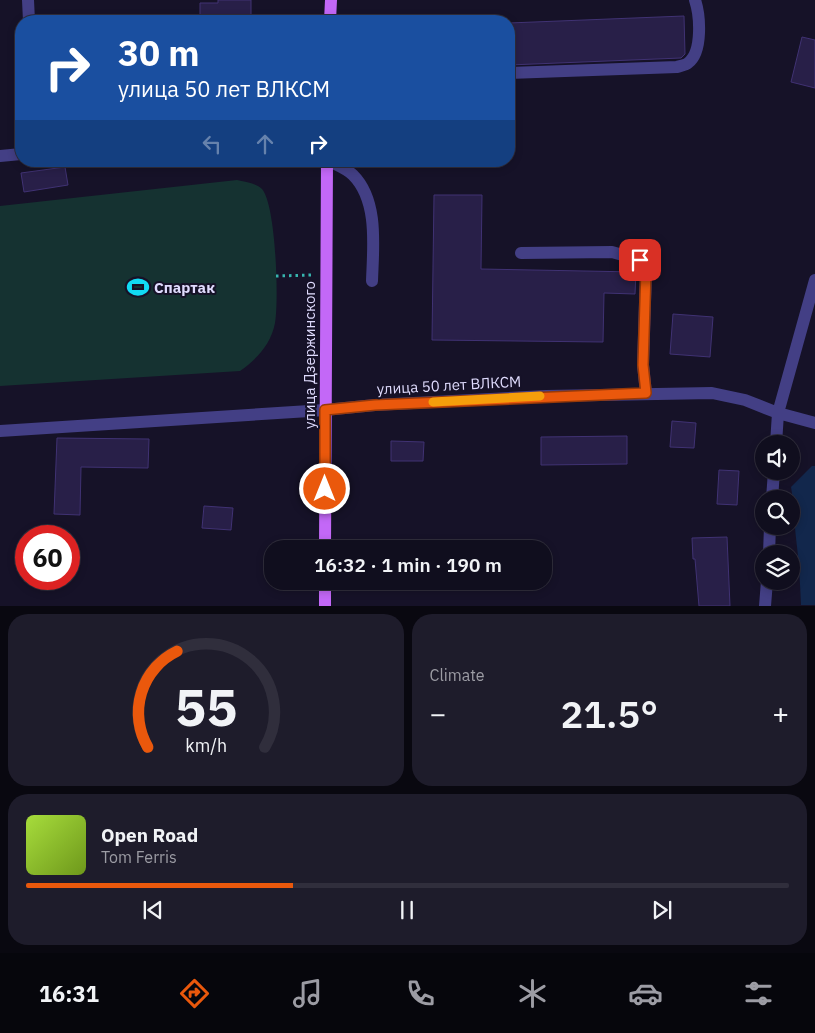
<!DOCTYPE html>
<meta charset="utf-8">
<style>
:root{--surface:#100e1e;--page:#1e1c2b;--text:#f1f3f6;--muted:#9c9ca4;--line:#302e3c;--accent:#ea580c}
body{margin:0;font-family:"IBM Plex Sans",sans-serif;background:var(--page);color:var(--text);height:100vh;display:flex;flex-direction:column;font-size:19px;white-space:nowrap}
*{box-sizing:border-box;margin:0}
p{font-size:16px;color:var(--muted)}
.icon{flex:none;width:28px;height:28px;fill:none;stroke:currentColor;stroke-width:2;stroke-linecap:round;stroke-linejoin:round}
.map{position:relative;height:606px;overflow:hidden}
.sheet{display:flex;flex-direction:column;gap:8px;padding:8px;background:#090810;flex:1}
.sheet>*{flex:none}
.guide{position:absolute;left:15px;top:15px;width:500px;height:152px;border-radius:20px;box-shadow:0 2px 8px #0003,0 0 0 1px var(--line);background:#1a4fa0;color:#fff;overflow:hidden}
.controls{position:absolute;left:755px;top:435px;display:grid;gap:10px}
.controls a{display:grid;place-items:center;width:45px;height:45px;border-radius:50%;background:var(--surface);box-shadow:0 2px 8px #0003,0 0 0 1px var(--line);font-size:25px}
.speed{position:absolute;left:15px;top:525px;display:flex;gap:10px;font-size:25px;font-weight:700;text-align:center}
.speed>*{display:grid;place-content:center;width:65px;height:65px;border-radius:50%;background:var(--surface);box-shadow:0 2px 8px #0003,0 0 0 1px var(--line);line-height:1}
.speed .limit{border:8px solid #d22;background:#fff;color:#111}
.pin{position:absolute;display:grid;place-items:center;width:42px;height:42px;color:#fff;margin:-21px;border-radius:10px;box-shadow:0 2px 8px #0006}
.me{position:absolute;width:55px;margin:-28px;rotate:0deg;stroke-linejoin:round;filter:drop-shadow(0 0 4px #0008)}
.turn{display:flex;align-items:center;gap:18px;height:105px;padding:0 20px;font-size:22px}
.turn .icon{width:65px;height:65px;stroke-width:2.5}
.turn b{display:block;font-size:35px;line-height:42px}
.lanes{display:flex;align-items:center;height:48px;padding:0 20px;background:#0003;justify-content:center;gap:25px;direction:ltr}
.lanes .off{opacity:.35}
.big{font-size:38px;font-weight:600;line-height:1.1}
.sheet .tile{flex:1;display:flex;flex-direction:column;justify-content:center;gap:8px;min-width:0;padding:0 18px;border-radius:20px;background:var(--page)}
.sheet .dial{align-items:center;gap:0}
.dial svg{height:130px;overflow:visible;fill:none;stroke:var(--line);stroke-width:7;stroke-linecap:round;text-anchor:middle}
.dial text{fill:var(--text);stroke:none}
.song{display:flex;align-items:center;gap:15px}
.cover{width:60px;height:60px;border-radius:8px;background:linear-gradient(135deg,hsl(80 70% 55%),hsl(80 70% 35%))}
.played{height:5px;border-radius:2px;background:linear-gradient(90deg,var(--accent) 35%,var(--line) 35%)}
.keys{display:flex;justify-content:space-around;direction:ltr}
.heat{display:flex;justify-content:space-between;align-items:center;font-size:28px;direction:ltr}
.sheet .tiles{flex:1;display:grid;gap:8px;grid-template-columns:1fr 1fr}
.tile:last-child{grid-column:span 2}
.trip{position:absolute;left:264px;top:540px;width:288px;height:50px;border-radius:20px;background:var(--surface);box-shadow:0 2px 8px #0003,0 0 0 1px var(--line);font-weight:600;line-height:50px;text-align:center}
.menu{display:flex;height:80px;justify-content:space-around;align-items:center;background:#06060c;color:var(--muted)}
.menu .icon{width:35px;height:35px}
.menu .selected{color:var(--accent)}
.menu b{font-size:22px;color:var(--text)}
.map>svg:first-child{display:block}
</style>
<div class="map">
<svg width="815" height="606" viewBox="0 0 815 606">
<rect width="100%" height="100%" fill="#161228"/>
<path fill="#153231" d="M237,180C245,182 256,183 262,189C276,205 279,301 275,323C271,344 257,359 240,371L0,386V206Z"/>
<path fill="#12274c" d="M812,466H815V605H801C800,582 799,561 796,538C794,520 794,504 791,487Z"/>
<path fill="#281f48" stroke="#403273" d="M218,0H251V21H200V3H218Z
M684,16L685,54L681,58L509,65V23Z
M802,37L815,40V88L791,82Z
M65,167L68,185L24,192L21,173Z
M434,195H482L481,269L636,272L635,294L604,293L603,342L432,340Z
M673,314L713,317L710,357L670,354Z
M672,421L696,423L694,448L670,447Z
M627,436V464L541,465V437Z
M57,438L149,439L148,468L81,467L80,515L54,514Z
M391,441L424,442L423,461H391Z
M719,470L739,471L737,505L717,504Z
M204,506L233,508L231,530L202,528Z
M727,537L730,606H699L695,559H693L692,538Z"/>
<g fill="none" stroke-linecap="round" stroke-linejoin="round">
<path stroke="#37b5af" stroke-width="3" stroke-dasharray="2.5 4" stroke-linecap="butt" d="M276,276L313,275"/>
<path stroke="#433f85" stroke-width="12" d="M28,0L29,21
M509,73L677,67C680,66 686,65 688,63C703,52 700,15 695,0
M0,156L21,154
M329,161C337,165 347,169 353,175C379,201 373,248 372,281
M521,253L612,252L640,260L646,271L643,365L646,393
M0,431L325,410L375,405L546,396L712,393L745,400L778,413L815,423
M776,444L778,413L815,280
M772,499L774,471
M769,554L770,526
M765,606L767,581"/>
<path stroke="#c368f7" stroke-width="12" d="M330,21L331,0
M325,549L327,161
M325,581V606"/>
</g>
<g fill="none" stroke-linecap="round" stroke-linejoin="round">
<g stroke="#983908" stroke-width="12">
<path id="route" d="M325,489V410L375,405L646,393L643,365L646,271L640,260"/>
</g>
<use href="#route" stroke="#ea580c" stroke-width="9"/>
<path stroke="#f59e0b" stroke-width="9" d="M433,402L540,396"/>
</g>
<defs>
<g id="stadium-bare" transform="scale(1.725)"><path d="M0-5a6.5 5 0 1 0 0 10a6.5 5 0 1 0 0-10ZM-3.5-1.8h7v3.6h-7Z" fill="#11daf3" stroke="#161228" stroke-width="2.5" paint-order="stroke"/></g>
</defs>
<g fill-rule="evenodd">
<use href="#stadium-bare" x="138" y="287"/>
</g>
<g text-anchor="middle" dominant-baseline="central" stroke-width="4" stroke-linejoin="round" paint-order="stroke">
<g font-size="15" font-weight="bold" fill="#dfdbfd" stroke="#161228" text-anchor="start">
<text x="154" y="287">Спартак</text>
</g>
<g font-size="15" fill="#dfdbfd" stroke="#161228">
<text transform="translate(309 355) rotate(-90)">улица Дзержинского</text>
<text transform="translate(449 385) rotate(-3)">улица 50 лет ВЛКСМ</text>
</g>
</g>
</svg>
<div class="controls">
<a><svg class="icon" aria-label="sound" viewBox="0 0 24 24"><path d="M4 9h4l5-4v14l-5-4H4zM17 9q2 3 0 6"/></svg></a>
<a><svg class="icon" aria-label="search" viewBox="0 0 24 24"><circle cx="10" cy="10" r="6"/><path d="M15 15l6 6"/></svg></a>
<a><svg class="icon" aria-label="layers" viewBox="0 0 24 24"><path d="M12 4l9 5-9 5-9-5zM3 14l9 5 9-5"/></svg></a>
</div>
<div class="speed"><div class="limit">60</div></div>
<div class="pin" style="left:640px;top:260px;background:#d93025"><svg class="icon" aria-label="arrive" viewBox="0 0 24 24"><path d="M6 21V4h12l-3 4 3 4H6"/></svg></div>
<svg class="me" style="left:325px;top:489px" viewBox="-20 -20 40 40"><circle r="17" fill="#ea580c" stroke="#fff" stroke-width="3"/><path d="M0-11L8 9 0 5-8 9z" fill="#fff"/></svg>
<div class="trip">16:32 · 1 min · 190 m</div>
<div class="guide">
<div class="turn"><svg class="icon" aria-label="right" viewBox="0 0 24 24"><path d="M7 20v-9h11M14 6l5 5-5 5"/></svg><div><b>30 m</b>улица 50 лет ВЛКСМ</div></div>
<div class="lanes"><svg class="icon off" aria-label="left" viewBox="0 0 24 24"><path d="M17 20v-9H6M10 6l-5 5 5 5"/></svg><svg class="icon off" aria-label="ahead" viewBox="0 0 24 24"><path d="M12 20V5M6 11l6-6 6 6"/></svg><svg class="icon" aria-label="right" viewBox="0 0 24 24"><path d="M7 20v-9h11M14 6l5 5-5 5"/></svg></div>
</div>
</div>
<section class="sheet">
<div class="tiles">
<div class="tile dial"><svg viewBox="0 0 100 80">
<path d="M14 69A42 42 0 1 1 86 69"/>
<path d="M14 69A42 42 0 0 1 32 10" stroke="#ea580c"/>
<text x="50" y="56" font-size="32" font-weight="700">55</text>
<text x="50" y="72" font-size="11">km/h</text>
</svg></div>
<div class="tile"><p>Climate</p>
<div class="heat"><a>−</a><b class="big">21.5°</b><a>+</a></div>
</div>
<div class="tile">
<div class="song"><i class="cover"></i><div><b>Open Road</b><p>Tom Ferris</p></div></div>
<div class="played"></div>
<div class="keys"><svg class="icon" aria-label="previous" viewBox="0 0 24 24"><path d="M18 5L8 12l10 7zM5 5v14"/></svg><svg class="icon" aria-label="pause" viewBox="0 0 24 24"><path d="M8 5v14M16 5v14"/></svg><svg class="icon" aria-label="next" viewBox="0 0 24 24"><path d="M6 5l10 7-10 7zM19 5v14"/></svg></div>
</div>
</div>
</section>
<nav class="menu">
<b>16:31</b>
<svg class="icon selected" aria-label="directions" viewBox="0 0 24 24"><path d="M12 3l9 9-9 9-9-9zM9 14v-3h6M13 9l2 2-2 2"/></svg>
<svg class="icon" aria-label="music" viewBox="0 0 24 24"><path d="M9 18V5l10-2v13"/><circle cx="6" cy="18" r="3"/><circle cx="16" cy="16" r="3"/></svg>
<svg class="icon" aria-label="phone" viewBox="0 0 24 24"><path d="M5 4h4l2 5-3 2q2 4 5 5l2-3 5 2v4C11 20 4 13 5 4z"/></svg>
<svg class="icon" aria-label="climate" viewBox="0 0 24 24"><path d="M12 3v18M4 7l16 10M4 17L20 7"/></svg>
<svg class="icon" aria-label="car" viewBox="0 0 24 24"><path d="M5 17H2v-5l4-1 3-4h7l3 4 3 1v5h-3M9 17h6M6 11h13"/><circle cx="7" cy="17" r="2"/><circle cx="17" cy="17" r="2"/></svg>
<svg class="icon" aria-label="filters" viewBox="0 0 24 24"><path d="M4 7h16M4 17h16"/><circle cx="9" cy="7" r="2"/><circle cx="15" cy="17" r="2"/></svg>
</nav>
